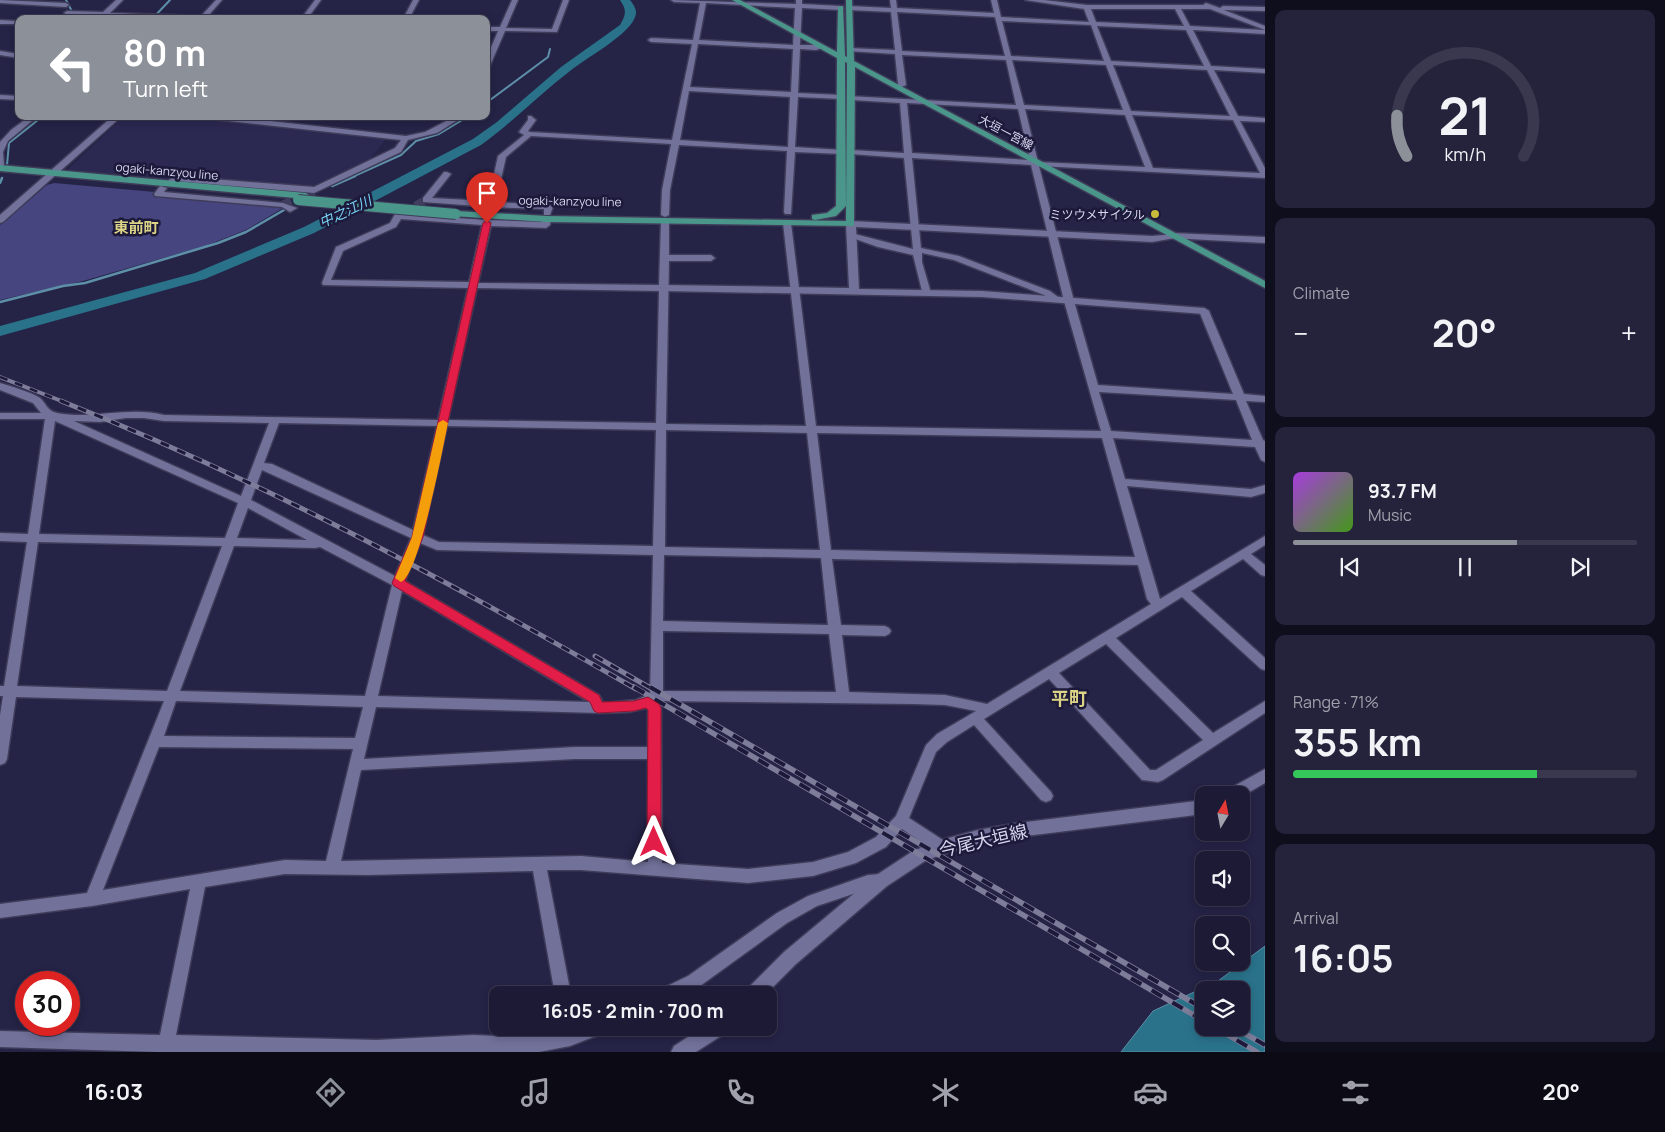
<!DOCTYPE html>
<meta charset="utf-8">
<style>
:root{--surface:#1c1a34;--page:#25233c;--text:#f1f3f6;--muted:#a0a1ac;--line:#3a384f;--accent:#8c9099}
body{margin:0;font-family:Manrope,"Noto Sans JP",sans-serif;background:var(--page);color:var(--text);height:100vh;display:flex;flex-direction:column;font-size:19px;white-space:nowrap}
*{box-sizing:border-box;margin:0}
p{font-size:16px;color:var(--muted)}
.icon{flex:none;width:28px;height:28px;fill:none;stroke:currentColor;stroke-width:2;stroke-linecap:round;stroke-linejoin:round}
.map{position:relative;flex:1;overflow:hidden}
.side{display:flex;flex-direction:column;gap:10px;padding:10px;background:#0f0e1d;width:400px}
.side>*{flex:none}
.top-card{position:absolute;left:15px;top:15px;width:475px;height:105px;border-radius:10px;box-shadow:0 2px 8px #0003,0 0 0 1px var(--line);background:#8c9099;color:#fff;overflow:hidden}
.needle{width:32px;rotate:10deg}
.buttons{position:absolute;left:1195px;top:786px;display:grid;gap:10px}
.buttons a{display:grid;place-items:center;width:55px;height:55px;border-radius:10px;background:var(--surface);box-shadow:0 2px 8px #0003,0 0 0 1px var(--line);font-size:25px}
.speed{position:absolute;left:15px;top:971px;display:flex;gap:10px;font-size:25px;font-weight:700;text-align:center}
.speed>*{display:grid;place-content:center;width:65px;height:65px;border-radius:50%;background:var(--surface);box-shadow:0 2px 8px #0003,0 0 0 1px var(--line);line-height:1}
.speed .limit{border:8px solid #d22;background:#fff;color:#111}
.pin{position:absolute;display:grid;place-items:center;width:42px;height:42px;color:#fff;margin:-51px -21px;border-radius:50% 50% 50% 0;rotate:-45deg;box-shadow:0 0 5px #0007}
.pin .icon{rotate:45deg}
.me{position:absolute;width:55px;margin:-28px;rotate:0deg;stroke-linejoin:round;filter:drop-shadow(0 0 4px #0008)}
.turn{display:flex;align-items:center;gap:18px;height:105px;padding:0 25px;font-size:22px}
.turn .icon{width:65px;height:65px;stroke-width:2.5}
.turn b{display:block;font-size:35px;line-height:42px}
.big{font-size:38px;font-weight:700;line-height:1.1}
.side .tile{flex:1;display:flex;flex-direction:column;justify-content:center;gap:8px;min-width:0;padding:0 18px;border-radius:10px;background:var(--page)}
.side .dial{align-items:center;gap:0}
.dial svg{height:130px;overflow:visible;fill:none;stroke:var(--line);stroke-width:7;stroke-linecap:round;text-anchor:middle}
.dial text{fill:var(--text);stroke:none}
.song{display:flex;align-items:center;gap:15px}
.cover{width:60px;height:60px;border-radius:8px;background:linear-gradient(135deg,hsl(280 70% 55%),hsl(100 70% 35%))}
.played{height:5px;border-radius:2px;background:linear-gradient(90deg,var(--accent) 65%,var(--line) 65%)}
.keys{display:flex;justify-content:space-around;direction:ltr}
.heat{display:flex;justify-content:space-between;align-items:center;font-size:28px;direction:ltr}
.charge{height:8px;border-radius:4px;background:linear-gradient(90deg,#34c759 71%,var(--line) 0)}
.trip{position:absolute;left:489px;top:986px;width:288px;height:50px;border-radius:10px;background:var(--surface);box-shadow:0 2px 8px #0003,0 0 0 1px var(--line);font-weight:700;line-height:50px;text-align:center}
.tab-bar{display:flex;height:80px;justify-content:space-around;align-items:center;background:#0b0a15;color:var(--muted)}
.tab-bar .icon{width:35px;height:35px}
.tab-bar .on{color:var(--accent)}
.tab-bar b{font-size:22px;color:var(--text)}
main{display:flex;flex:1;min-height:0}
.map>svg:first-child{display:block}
</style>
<main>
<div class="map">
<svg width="1265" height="1052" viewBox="0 0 1265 1052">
<rect width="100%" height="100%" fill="#252346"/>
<path fill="#2b2852" d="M125,116H177L386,139L367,163L313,187L171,176L169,179L70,170L69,168Z"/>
<path fill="#47457f" d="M54,183L155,192L152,195L285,207L246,230L205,246L83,281L0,300V225L47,185Z"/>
<path fill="#29728a" stroke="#5d90a8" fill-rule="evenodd" d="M1265,946V1052H1121L1153,1011L1218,981ZM1204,990H1241V1028H1204Z"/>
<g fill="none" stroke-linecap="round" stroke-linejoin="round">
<path stroke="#5d90a8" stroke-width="2" d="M66,0L76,19
M152,19L170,0
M486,103L548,57L550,49
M7,165L9,143L43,116
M352,177L401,155L416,141L439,134L469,116"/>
<path stroke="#5d90a8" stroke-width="2.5" d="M0,183L2,178
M332,186L355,176
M0,302L63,286L85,283L218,243L246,232L284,210"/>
<path fill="#29728a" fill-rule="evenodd" d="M620,0H630C634,5 638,11 635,17C629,35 586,58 570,71C540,94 513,122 481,145L314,233L205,279L0,336V326L195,273L304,227L473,139L497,122L561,67L620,25C626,15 627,10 620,0Z"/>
<path stroke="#403e5f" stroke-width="9" stroke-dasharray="9 4.5" stroke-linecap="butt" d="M283,205L314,191
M404,213L426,200"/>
<g stroke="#3f3c5a" stroke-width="3">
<path id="street" d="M0,0L66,3L69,5L66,7L0,3Z
M116,0H123L110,13L201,16L216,0H222L208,16L241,17L244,19L106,16L103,18L100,16L67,15L64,13L67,11L103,12Z
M315,0H321L307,19H301Z
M413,0H419L409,19H403Z
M512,0H518L506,28L552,29L563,0H569L557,32L505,31L489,68L486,70V59L498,31H486V27H500Z
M671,0L796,4V0H802V4L841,6L844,8L841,10L802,8L800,45H823L826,47L816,50L800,49L798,93L841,95L845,97L841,99L798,97L795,147L842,150L846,152L842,154L795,152L791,214H785L784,212L787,151L679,145L670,190L669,215L665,217L661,215L662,190L671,144L531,136L506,157L496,202L549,205L553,207L550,215H544V209L491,207L423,202V198L444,172H447L451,174L432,198L488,201L498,156L524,135L519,132L528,120V116H531L536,120L528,131L530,132L672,140L692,44L651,42L648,40L651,38L693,40L700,3L674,2ZM706,3L795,8L793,45L699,40ZM698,44L793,49L791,92L690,87ZM689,91L790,97L788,147L680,140Z
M890,0H896L897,8L994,13L991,0H997L1001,17L1089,22L1084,9L1025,0H1044L1087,5H1203L1206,3L1220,8L1223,6L1265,7V11L1224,10L1265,26V30L1210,9H1181L1190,26L1265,30V34L1193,30L1211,66L1265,69V73L1214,70L1238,116L1265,118V122L1240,121L1265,168V178L1039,166L1074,301L1098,385L1233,394L1199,311L1204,308L1209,311L1244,394L1265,396V402L1246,401L1263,440L1265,441V462L1261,460L1255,447L1113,438L1125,479L1251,489L1265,485V493L1251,497L1127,486L1160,599L1265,536V545L1251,554L1265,565V576L1261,575L1243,559L1191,591L1265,658V670L1261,669L1182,597L1116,638L1213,733L1265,701V713L1163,780L1158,782L1142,780L1049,679L984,719L1051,792L1053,796L1051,800L1046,802L1041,800L974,725L947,742L936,752L909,818L946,842L948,847L946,852L941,853L936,852L902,829L886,847L856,863L813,876L748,883L581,870H547L571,995H555L533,871L368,875L285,874L205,887L176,1035L377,1040L473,1035L526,1037L550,1035L576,1028H603L601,1034L570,1046L539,1052H156L0,1047V1031L160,1035L190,889L92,906L0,918V904L87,893L164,701L16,697L7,759L5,763L0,765V715L3,696H0V686H4L27,542L0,541V533L28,534L45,419H0V413H41L33,403L0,390V383C10,386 31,392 40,398C46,403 47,411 57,413C93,420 128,406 164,415L438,420L468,288L323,285L322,283L336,247L390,223L395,214H398L487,220L542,222L544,217H547L551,219L550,225L546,228L491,226L478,283L659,285L661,221L665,219L669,221V255H711L715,258L711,261H669L666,424L806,426L783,223L787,220L791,223L816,426L1101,431L1064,301L1031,165L912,158L921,248L959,256L1050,291L1058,297V301H1052L1044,295L954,260L922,253V262L931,293L929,295H923L913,255L878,247L847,236L851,233L913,249L904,158L851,154L847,152L851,150L904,153L900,103L851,100L847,98L848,96L1016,105L1006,60L902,55L906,85L897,89L893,87L898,84L895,54L847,51V49L849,48L895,50L891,12L849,10L846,8L849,6L891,8ZM1091,9H1175L1184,26L1096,22ZM897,12L995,17L1005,56L902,51ZM1002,21L1091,25L1104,61L1011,56ZM1097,26L1186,30L1204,66L1111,61ZM1012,60L1106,65L1123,110L1024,105ZM1113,65L1207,70L1230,116L1131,111ZM907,103L1018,109L1030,160L912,153ZM1025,109L1125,115L1145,167L1038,162ZM1132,115L1233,120L1260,173L1153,168ZM401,219L482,225L469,282L331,280L343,251L396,227ZM477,288L659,291L656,423L448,420ZM1099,392L1236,400L1252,440L1111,431ZM126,418H144L164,421L269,423L241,496L74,421L100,422ZM55,421L238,503L225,538L39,534ZM279,423L437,426L413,530L272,464L264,463ZM447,426L656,430L653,546L439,542L423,535ZM666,430L807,433L820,550L665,547ZM817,433L1102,438L1135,557L831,550ZM262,470L411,538L395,576L251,500ZM248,508L307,540L237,538ZM38,542L222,546L167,691L17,686ZM420,543L437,550L653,555L650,694L636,700L603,703L599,695L405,581ZM234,546L315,548L320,547L392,585L365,696L180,691ZM664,555L821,558L828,625L663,621ZM832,559L1138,565L1147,599L1151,604L987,704L945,695L849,692L842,635L885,636L889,634L891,631L889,628L885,626L841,625ZM402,591L589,702L378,696ZM663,631L829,634L836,692L663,691ZM1106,644L1203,740L1156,770H1150L1059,673ZM176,701L363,707L355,738L164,736ZM658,701L914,704L945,705L976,711L937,734L926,745L896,816L876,837L848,852L813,862L748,869L662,863L661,708L657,702ZM376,707L599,713L629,712L646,708L648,710V747H575L364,759ZM159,747L353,749L326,861L285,860L103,890ZM575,759H648V862L581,856L341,861L361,770Z
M0,20L16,21L19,24H0Z
M0,51L19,54V58L0,55Z
M0,95L19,96V100L0,99Z
M30,116H38L8,141L3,152L4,165L0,167V142L11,130Z
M198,116H224L406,136L425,132L456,116H464L437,133L408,140L401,152L314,193L176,181L169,185L165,183L174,176L314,187L395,148L401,140L201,118Z
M160,186L167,188L164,192L283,203L297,208L290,212L282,207L155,196L154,194Z
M1172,233L1265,237V243L1169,238V234Z
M881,874L886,876L888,881L886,886L868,889L817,906L787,923L700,986L683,995H659L661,989L688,976L777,913L808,896L868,875Z"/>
</g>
<g stroke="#3f3c5a" stroke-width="3">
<path id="secondary" d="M113,116H122L3,222L0,223V215Z
M851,221L1152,236L1175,234V238L1152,242L856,227L859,289L982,291L1204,308L1209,311L1204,314L982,297L664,291L659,288L664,285L849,288L846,224Z
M1265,769V783L1241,797V795H1224L1227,790Z
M1204,800V814L1018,837L978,844L943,854L925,861L887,886L796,964L765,995H744L747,989L784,952L875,876L913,851L941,840L978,830L1018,823Z
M702,1028H727L724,1034L696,1052H671L674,1046Z"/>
</g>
<g stroke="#3f3c5a" stroke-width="3">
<path id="primary" d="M732,0H740L837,52L838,7L843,6L845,56L847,57L846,0H852L854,61L1265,281V288L855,67L854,226L547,222L453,216V212L456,211L547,216L846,221L847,63L845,62L846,206L836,216L815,220L812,219V215L827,213L836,206L837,58Z
M0,165L306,193L310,196L306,199L0,171Z"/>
</g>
<use href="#street" fill="#71719a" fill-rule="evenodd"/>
<use href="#secondary" fill="#71719a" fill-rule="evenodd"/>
<use href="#primary" fill="#4b968a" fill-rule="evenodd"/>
<g stroke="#7d7c99" stroke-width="4">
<path id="rail-far2" d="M0,377L64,402"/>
</g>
<g stroke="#7d7c99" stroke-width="5">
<path id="rail-far1" d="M61,401C261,480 450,582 636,689
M595,656L652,689"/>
</g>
<g stroke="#7d7c99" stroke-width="5.5">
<path id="rail" d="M634,687L1204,1021
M650,687L1204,1009
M1216,1028L1257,1052
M1235,1028L1265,1045"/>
</g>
<use href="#rail-far2" stroke="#1c193b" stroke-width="2.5" stroke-dasharray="8" stroke-linecap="butt"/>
<use href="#rail-far1" stroke="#1c193b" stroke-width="3" stroke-dasharray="9" stroke-linecap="butt"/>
<use href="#rail" stroke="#1c193b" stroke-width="4" stroke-dasharray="12" stroke-linecap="butt"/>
<g stroke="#3f3c5a" stroke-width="12" stroke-linecap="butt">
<path id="primary-bridge" d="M298,200L456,214"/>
</g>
<use href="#primary-bridge" stroke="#4b968a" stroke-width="10"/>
</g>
<path fill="#e11d48" stroke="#92132f" d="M487,220L491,223L423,537L405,581L599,695L602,702L634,701L648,697L659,704L661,708V842L659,847L654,849L649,847L647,842L648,710L646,708L634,711L598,713L594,711L590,702L394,586L392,583L412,537L483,223Z"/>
<path fill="#f59e0b" d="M443,420L448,423C443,447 419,576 401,582L395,578L412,537L438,423Z"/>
<circle fill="#c8bb3b" stroke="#1c193b" stroke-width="2" cx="1155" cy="214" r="5"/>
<g text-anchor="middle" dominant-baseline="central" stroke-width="5" stroke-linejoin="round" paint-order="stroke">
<g font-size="12" fill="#d6d7ee" stroke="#1c193b">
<text transform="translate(1006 132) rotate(28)">大垣一宮線</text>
<text transform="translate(167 171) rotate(5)">ogaki-kanzyou line</text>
<text transform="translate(570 201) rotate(1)">ogaki-kanzyou line</text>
</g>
<g font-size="12" fill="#d6d7ee" stroke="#1c193b" text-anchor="end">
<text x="1145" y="214">ミツウメサイクル</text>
</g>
<g font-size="14" font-style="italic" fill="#78d2f3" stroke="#1c193b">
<text transform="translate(345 211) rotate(-25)">中之江川</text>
</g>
<g font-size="15" font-weight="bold" fill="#dbd385" stroke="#1c193b">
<text x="136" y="227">東前町</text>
</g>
<g font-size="18" font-weight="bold" fill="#dbd385" stroke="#1c193b">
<text x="1069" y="698">平町</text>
</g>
<g font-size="18" fill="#d6d7ee" stroke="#1c193b">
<text transform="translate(983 840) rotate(-13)">今尾大垣線</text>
</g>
</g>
</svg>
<div class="buttons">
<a><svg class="needle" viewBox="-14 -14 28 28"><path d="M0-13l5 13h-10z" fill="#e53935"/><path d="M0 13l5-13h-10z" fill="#a0a1ac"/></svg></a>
<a><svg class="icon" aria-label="sound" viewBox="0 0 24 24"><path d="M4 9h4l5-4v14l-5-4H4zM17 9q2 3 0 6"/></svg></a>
<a><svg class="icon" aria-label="search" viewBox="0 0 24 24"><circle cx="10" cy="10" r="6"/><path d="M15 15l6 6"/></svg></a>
<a><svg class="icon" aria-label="layers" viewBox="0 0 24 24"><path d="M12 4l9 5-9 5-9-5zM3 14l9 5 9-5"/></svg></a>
</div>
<div class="speed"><div class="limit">30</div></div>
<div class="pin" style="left:487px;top:223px;background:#d93025"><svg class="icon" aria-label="arrive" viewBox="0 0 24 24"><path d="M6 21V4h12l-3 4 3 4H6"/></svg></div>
<svg class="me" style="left:654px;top:842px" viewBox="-20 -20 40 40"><path d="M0-17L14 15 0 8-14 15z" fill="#e11d48" stroke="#fff" stroke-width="4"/></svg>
<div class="trip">16:05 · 2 min · 700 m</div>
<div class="top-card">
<div class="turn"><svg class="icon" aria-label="left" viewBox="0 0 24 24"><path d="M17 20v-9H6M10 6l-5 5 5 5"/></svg><div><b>80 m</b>Turn left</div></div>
</div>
</div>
<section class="side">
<div class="tile dial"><svg viewBox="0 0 100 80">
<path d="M14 69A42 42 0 1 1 86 69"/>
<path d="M14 69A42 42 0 0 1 8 44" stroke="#8c9099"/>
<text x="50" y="56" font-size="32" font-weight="700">21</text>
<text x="50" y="72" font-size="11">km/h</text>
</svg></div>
<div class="tile"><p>Climate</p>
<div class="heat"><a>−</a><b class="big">20°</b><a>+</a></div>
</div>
<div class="tile">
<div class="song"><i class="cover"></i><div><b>93.7 FM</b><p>Music</p></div></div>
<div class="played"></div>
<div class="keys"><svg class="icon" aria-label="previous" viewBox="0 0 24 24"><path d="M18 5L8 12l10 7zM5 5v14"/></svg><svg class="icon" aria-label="pause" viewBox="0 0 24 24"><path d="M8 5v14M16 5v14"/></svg><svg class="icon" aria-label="next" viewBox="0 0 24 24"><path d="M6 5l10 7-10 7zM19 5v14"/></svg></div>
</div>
<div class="tile"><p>Range · 71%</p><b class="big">355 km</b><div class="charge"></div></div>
<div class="tile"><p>Arrival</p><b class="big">16:05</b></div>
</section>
</main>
<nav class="tab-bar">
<b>16:03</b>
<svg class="icon on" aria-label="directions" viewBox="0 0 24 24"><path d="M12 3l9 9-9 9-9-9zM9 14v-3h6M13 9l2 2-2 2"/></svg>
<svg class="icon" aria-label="music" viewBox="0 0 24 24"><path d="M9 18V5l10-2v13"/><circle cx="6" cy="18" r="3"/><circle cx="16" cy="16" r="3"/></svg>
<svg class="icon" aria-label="phone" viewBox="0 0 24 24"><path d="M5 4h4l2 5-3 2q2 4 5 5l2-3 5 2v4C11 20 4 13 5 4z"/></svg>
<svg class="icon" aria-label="climate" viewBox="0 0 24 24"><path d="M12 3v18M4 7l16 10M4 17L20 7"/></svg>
<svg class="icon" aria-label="car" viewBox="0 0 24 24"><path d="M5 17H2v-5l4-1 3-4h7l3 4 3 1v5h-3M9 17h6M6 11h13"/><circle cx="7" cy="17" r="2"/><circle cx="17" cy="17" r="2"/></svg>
<svg class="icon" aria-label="filters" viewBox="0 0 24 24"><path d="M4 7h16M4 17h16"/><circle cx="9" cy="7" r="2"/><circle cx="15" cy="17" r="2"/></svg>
<b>20°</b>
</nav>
